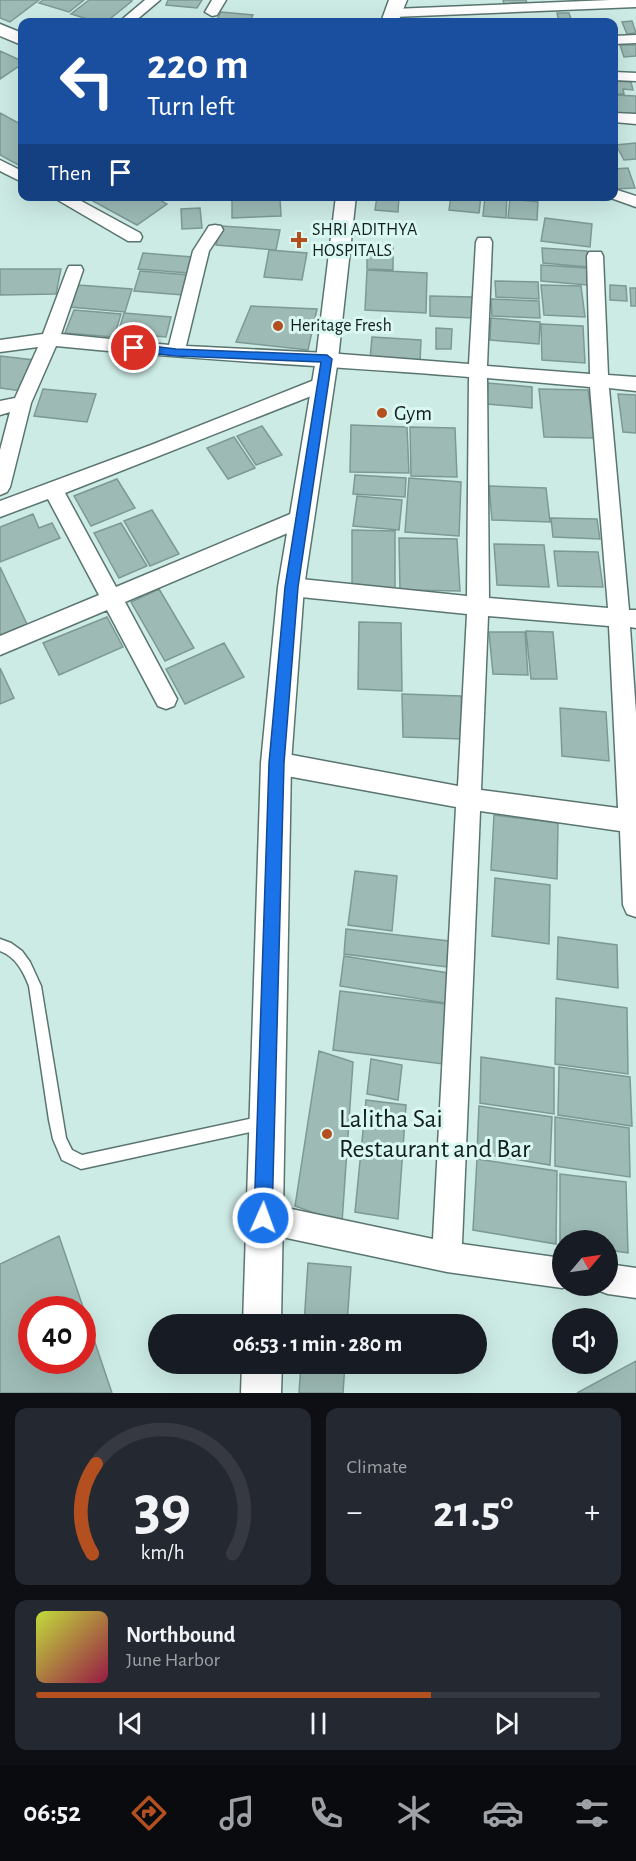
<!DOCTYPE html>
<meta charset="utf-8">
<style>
:root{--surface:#171b24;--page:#242831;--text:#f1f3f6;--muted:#9ea1a6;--line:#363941;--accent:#b44f1f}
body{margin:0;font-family:"Alegreya Sans",sans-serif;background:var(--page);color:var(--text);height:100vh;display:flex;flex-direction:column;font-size:22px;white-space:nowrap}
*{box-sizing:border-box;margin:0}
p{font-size:20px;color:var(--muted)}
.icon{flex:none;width:33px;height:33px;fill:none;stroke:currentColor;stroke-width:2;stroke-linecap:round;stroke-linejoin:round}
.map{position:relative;height:1393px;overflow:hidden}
.side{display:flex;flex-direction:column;gap:15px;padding:15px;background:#0d0f14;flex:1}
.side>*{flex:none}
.top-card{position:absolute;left:18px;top:18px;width:600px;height:183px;border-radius:12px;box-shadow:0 6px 24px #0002;background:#1a4fa0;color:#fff;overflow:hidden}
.needle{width:39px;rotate:61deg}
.tools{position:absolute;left:552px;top:1230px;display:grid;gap:12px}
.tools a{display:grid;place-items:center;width:66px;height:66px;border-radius:50%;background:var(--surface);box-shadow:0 6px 24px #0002;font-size:30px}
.speed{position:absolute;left:18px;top:1296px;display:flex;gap:12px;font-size:30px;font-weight:700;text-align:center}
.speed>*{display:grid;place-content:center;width:78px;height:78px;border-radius:50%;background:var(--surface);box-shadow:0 6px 24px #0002;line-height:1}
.speed .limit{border:9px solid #d22;background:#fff;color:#111}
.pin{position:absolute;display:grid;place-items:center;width:51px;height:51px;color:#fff;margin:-26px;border:3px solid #fff;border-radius:50%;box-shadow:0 2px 6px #0007}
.me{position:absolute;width:66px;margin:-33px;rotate:2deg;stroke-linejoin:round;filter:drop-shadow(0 0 4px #0008)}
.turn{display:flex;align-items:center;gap:21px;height:126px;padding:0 30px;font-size:27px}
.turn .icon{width:78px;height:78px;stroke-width:2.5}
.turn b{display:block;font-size:42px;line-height:51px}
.then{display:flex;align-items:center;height:57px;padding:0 30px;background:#0003;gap:12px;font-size:22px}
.big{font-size:45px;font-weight:700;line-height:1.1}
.side .tile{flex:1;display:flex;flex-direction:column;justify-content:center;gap:9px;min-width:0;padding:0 21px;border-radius:12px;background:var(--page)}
.side .dial{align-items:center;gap:0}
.dial svg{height:156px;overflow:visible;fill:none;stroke:var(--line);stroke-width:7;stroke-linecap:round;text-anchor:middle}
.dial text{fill:var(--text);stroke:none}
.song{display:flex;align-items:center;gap:18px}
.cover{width:72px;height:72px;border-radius:9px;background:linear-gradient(135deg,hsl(70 70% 55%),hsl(340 70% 35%))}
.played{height:6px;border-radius:3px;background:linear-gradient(90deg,var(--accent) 70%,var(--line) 70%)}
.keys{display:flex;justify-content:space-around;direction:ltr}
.heat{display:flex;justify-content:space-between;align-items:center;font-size:33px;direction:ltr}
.side .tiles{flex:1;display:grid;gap:15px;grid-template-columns:1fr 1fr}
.tile:last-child{grid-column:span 2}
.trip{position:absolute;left:148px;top:1314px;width:339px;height:60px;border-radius:30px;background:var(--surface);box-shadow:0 6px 24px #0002;font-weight:700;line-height:60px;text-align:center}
.menu{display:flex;height:96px;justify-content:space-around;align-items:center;background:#090b0e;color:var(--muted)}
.menu .icon{width:42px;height:42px}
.menu .active{color:var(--accent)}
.menu b{font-size:27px;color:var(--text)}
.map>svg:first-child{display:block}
</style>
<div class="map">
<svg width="636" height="1393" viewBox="0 0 636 1393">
<rect width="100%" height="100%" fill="#cdebe5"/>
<path fill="#9dbab5" stroke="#7d9994" stroke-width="1.5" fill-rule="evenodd" d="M0,0H39L10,22L0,18Z
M43,0H84L69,12L39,3Z
M89,0H129L132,1L106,22H97L71,14Z
M168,0H202L197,8L166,5Z
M503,0H526L527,3L504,4Z
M221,12L253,15L250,22H216Z
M557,13H569L572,22H559Z
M632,21L636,33L627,34L622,22Z
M620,45H636V56L624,57Z
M0,51L22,61V64L0,79Z
M614,81L631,82L633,90L623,89L624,94H614Z
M614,95L636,96V114L614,113Z
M0,113L22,125V167L0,155Z
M636,143V159L624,160L616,145Z
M628,168L635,188L614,189V169Z
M93,196H153L167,204L137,225L89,199Z
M377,196H399L398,212L375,210Z
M451,196H481L479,213L449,210Z
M485,196L507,197L506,218L483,216Z
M280,198L281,216L232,218V200Z
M510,199L538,202L537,220L508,218Z
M200,208L202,228L182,229L181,209Z
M545,218L592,224L590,247L541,241Z
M221,226L280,230L276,250L216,245Z
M367,244L393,245V270L367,269Z
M542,248L587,251L588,267L543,263Z
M269,250L307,253L302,280L264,277Z
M143,253L192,257L188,273L138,269Z
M541,265L587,268V285L541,281Z
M0,269H61L56,294L0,295Z
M367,270L427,273L426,313L365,310Z
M140,271L189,275L183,295L134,291Z
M495,281L538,282L539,299L496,297Z
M78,285L132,289L125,312L70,307Z
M541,285L581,286L585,317L544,315Z
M610,285L626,286L627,301L610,300Z
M630,288H636V306H631Z
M430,296L473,297V318L430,316Z
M491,299L539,301L540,318L492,316Z
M251,306L317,309L308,350L236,342Z
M74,310L121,314L114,337L65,333Z
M124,313L171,317L166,337L118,333Z
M491,318L540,322L539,344L490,340Z
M541,324L583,326L585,363L542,360Z
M436,328L452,329L451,349H436Z
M372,337L421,340L420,362L370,359Z
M0,356L34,360L22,391L0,388Z
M488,383L532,387V408L487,404Z
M43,389L96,394L87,422L34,416Z
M539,389L588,390L595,438L544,437Z
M618,394L636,395V433L623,432Z
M351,425L407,427L409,473L350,472Z
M262,426L282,455L256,465L237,436Z
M410,427L455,428L457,477L411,476Z
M234,437L255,468L228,479L207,448Z
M355,475L406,478L405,497L353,494Z
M409,478L461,482L459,536L405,532Z
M117,479L135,508L91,526L74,496Z
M489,486L546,488L550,522L492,520Z
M357,496L402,500L399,530L353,526Z
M152,510L179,554L150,566L124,521Z
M33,514L39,528L52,523L60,538L0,562V527Z
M551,518L597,519L600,539L553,537Z
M121,523L147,566L119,578L94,533Z
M352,530L395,531V589L352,588Z
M399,538L457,539L460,591L400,590Z
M494,544L544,545L549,587L497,585Z
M554,551L598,552L603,587L558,586Z
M0,567L27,624L0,635Z
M159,589L194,648L165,661L131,602Z
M107,617L123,647L59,675L43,643Z
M359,622L401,623L402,691L358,689Z
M526,631L553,632L557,679H531Z
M489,632H525L528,675L493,674Z
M224,643L244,677L185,704L166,669Z
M0,668L14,698L0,704Z
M402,694L461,696L463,739L403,737Z
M560,708L606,712L609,761L562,756Z
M494,815L558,823L557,879L491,870Z
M355,871L397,876L392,931L348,925Z
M495,878L550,885L549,944L492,936Z
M346,929L449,941L447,967L344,954Z
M558,937L617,945L618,988L557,979Z
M344,956L448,973L445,1003L340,986Z
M340,991L446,1004L443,1064L333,1050Z
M556,998L627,1008L628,1074L555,1064Z
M319,1051L353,1062L342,1223L295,1206Z
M481,1057L554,1068V1114L480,1103Z
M371,1059L402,1065L398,1100L367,1094Z
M559,1067L630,1077L632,1126L558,1115Z
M366,1100L406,1105L398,1219L355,1212Z
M479,1106L552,1117L550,1165L477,1153Z
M555,1117L629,1128L630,1177L555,1166Z
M477,1159L557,1171L556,1244L473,1230Z
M560,1174L626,1182L628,1253L608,1250V1240H562V1243H560Z
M59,1236L112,1393H0V1264ZM32,1310H82V1360H32Z
M308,1263L351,1267L347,1324H304Z
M636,1361V1393H577Z
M301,1364H345L343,1393H299Z"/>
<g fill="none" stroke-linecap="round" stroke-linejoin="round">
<g stroke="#5a7570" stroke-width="3">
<path id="service" d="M0,939L11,943L22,951L30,962L41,986L63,1120L66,1138L72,1150L82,1155L263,1116L268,1118L270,1123L268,1128L81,1169L62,1160L53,1139L49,1120L29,986C23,971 16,957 0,951Z"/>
</g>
<g stroke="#5a7570" stroke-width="3">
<path id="minor" d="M145,0H160L134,22H119Z
M212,0H226L217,15L212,16L205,12Z
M610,0H636V7L393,17L386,13L393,9Z
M636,35V43L614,44V36Z
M614,72L636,73V81L614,80Z
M614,113L636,114V124L614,122Z
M0,160L22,171V182L0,171Z
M614,189L636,196V207L608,197L614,196Z
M51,196H72L140,233L142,237L140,241H128Z
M215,225L221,226L223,230L209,251L186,346L327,353L469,364L476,242L478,238H490L492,242L487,366L590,374L587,256L589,252H601L603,256L608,375L636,377V391L609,388L629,610H636V628L630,627L636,713V917L627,914L623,905L620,831L480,811L462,1244L562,1258V1286H568L562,1288L447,1272L263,1233L253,1228L248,1218L253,1208L263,1203L433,1239L456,807L276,774L268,770L264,763L268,756L276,752L458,786L467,614L291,596L284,593L280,587L284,581L291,578L467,596L469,377C331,366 193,360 56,346L31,403L10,487L7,492L0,495V450L10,412L0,415V401L15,398L38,347L0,352V340L43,334L67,270L69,266H81L83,270L61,334L169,345L193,251L209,226ZM487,378L590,387L608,608L489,598ZM488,616L609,626L618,808L481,790Z
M322,377L329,379L331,384L329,389L65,493L116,587L295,512L302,510L309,512L312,518L309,524L125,602L177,699L174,706L166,709L158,706L107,610L0,655V636L99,595L48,499L0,517V501L151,445Z
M608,1264L636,1268V1298L608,1294L597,1290L596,1286H608Z"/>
</g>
<g stroke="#5a7570" stroke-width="3">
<path id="tertiary" d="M389,0H407L398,22H381Z
M0,24L22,33V45L0,36Z
M336,196H356L338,359L304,587L291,763L281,1324H243L261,763L278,587L316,359Z
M242,1364H282L281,1393H241Z"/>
</g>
<use href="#service" fill="#fff" fill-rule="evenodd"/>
<use href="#minor" fill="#fff" fill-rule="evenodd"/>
<use href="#tertiary" fill="#fff" fill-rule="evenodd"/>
</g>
<path fill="#1a73e8" stroke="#114b97" stroke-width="1.5" d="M134,344L176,349L327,355L332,359L298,587L284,763L272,1218L270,1224L263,1227L257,1224L254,1218L269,763L285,587L321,362L176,356L130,351V345Z"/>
<g fill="#b44f1f" stroke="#daf8f2" stroke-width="2">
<path d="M296 231h6v6h6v6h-6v6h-6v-6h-6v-6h6z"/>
<circle cx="278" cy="326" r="6"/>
<circle cx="382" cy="413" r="6"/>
<circle cx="327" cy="1134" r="6"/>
</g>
<g text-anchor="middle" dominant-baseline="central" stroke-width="6" stroke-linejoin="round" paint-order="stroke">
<g font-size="18" fill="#141f1d" stroke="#daf8f2" text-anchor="start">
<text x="312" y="230">SHRI ADITHYA<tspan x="312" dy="21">HOSPITALS</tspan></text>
<text x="290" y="326">Heritage Fresh</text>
</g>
<g font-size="21" fill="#141f1d" stroke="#daf8f2" text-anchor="start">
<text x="394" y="413">Gym</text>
</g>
<g font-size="26" fill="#141f1d" stroke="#daf8f2" text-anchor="start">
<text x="339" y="1119">Lalitha Sai<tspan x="339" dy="30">Restaurant and Bar</tspan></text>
</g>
</g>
</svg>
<div class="tools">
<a><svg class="needle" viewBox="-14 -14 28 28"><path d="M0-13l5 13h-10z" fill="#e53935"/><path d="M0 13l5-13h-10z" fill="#9ea1a6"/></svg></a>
<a><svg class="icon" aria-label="sound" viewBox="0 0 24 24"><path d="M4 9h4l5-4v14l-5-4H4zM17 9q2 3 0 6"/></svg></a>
</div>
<div class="speed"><div class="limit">40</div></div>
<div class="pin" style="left:134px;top:348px;background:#d93025"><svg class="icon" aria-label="arrive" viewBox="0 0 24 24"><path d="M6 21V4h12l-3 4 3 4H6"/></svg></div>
<svg class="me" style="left:263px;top:1218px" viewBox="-20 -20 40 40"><circle r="17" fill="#1a73e8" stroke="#fff" stroke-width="3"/><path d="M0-11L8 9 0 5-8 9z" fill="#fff"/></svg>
<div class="trip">06:53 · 1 min · 280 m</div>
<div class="top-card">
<div class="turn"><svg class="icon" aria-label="left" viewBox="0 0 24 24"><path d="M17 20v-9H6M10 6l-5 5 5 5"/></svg><div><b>220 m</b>Turn left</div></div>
<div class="then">Then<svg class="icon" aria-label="arrive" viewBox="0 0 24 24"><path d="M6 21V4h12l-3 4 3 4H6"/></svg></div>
</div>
</div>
<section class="side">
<div class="tiles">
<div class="tile dial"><svg viewBox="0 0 100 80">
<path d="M14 69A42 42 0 1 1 86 69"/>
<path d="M14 69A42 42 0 0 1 16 23" stroke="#b44f1f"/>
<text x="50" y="56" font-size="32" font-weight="700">39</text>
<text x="50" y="72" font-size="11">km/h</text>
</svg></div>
<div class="tile"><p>Climate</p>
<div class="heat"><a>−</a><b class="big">21.5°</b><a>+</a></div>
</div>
<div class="tile">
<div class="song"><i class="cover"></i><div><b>Northbound</b><p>June Harbor</p></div></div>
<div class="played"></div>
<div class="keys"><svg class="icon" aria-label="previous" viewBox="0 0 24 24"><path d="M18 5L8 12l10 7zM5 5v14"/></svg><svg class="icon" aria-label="pause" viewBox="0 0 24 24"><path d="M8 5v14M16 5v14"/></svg><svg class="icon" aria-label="next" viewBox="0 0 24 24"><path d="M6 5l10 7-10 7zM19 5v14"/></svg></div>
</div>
</div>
</section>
<nav class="menu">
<b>06:52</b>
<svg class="icon active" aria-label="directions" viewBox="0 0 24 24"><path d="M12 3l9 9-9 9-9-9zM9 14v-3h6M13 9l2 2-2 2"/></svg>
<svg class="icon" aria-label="music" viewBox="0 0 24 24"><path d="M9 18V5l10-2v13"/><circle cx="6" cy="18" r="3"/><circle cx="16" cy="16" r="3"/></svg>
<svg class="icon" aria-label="phone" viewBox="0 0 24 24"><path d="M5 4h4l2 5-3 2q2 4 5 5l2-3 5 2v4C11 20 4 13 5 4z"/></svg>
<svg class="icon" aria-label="climate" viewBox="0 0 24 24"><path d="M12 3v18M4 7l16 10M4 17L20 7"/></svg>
<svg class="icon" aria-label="car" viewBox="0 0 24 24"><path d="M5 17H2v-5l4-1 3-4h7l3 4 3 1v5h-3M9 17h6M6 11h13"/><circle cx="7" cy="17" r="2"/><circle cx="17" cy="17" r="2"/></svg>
<svg class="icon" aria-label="filters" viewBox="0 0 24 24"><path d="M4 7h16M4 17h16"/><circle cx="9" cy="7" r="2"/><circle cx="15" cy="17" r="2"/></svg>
</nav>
